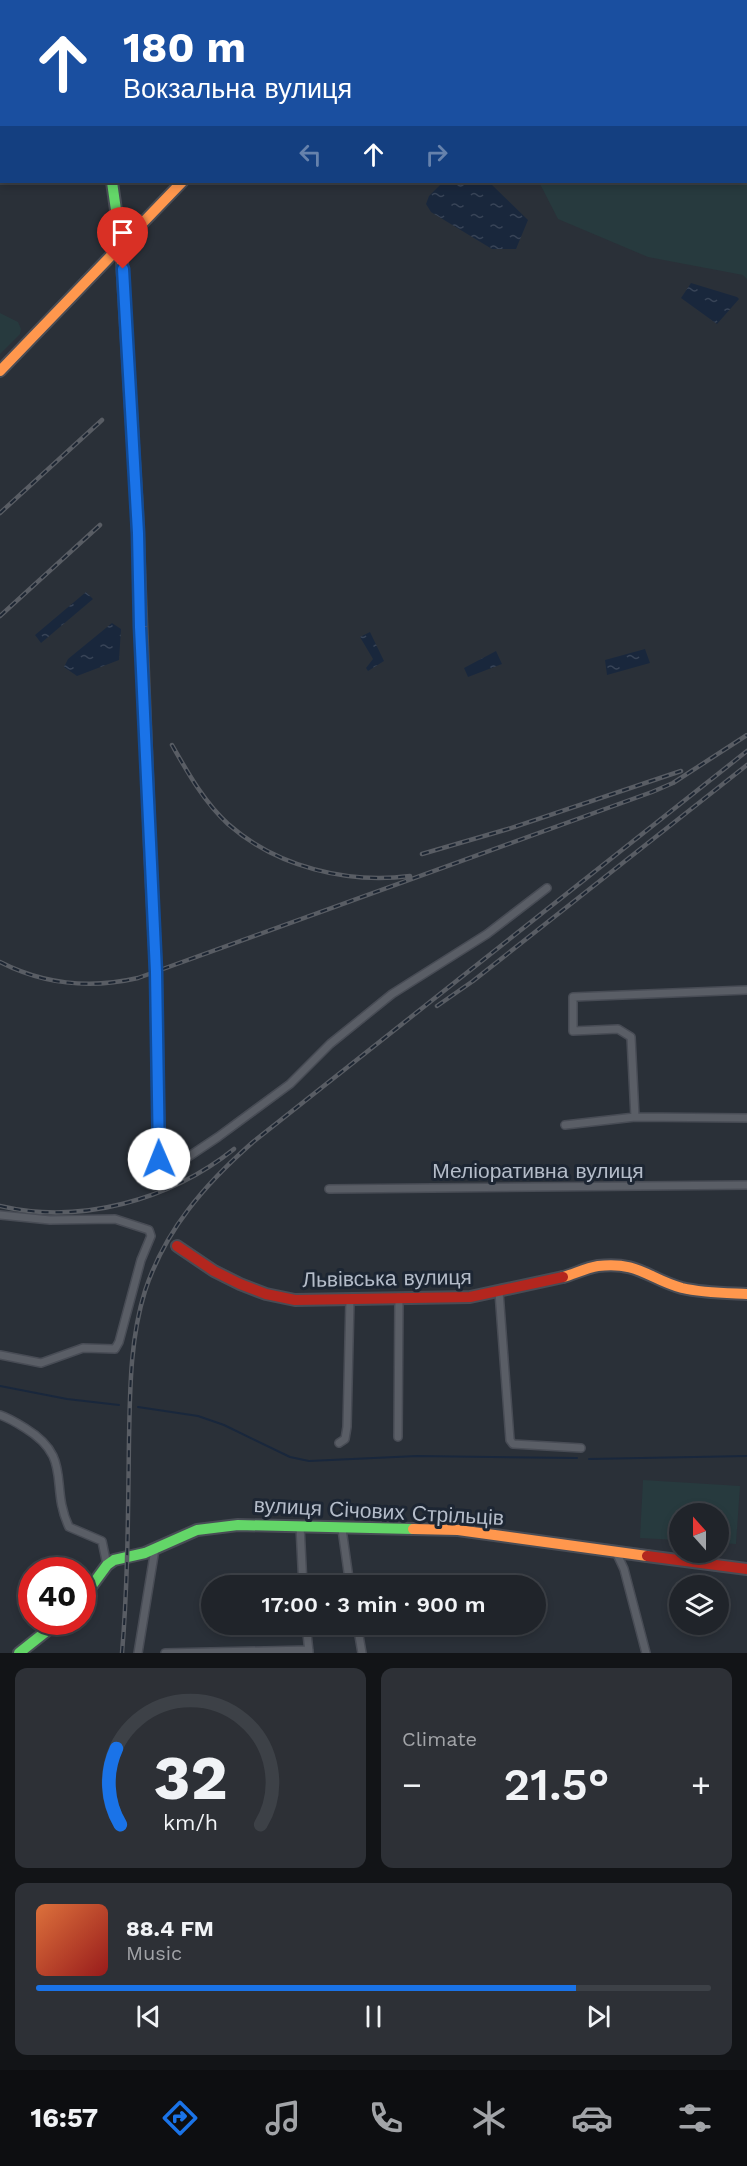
<!DOCTYPE html>
<meta charset="utf-8">
<style>
:root{--surface:#20242a;--page:#2d3036;--text:#f1f3f6;--muted:#a2a4a8;--line:#3d4147;--accent:#1a73e8}
body{margin:0;font-family:"Work Sans",sans-serif;background:var(--page);color:var(--text);height:100vh;display:flex;flex-direction:column;font-size:22px;white-space:nowrap}
*{box-sizing:border-box;margin:0}
p{font-size:20px;color:var(--muted)}
.icon{flex:none;width:33px;height:33px;fill:none;stroke:currentColor;stroke-width:2;stroke-linecap:round;stroke-linejoin:round}
.map{position:relative;height:1653px;overflow:hidden}
.sheet{display:flex;flex-direction:column;gap:15px;padding:15px;background:#121417;flex:1}
.sheet>*{flex:none}
.top-card{position:absolute;left:0px;top:0px;width:747px;height:183px;box-shadow:0 3px 9px #0003,0 0 0 2px var(--line);background:#1a4fa0;color:#fff;overflow:hidden}
.needle{width:39px;rotate:339deg}
.tools{position:absolute;left:669px;top:1503px;display:grid;gap:12px}
.tools a{display:grid;place-items:center;width:60px;height:60px;border-radius:50%;background:var(--surface);box-shadow:0 3px 9px #0003,0 0 0 2px var(--line);font-size:30px}
.speed{position:absolute;left:18px;top:1557px;display:flex;gap:12px;font-size:30px;font-weight:700;text-align:center}
.speed>*{display:grid;place-content:center;width:78px;height:78px;border-radius:50%;background:var(--surface);box-shadow:0 3px 9px #0003,0 0 0 2px var(--line);line-height:1}
.speed .limit{border:9px solid #d22;background:#fff;color:#111}
.pin{position:absolute;display:grid;place-items:center;width:51px;height:51px;color:#fff;margin:-62px -26px;border-radius:50% 50% 50% 0;rotate:-45deg;box-shadow:0 0 6px #0007}
.pin .icon{rotate:45deg}
.me{position:absolute;width:66px;margin:-33px;rotate:359deg;stroke-linejoin:round;filter:drop-shadow(0 0 4px #0008)}
.turn{display:flex;align-items:center;gap:21px;height:126px;padding:0 24px;font-size:27px}
.turn .icon{width:78px;height:78px;stroke-width:2.5}
.turn b{display:block;font-size:42px;line-height:51px}
.lanes{display:flex;align-items:center;height:57px;padding:0 24px;background:#0003;justify-content:center;gap:30px;direction:ltr}
.lanes .off{opacity:.35}
.big{font-size:45px;font-weight:600;line-height:1.1}
.sheet .widget{flex:1;display:flex;flex-direction:column;justify-content:center;gap:9px;min-width:0;padding:0 21px;border-radius:12px;background:var(--page)}
.sheet .dial{align-items:center;gap:0}
.dial svg{height:156px;overflow:visible;fill:none;stroke:var(--line);stroke-width:7;stroke-linecap:round;text-anchor:middle}
.dial text{fill:var(--text);stroke:none}
.song{display:flex;align-items:center;gap:18px}
.cover{width:72px;height:72px;border-radius:9px;background:linear-gradient(135deg,hsl(20 70% 55%),hsl(0 70% 35%))}
.played{height:6px;border-radius:3px;background:linear-gradient(90deg,var(--accent) 80%,var(--line) 80%)}
.keys{display:flex;justify-content:space-around;direction:ltr}
.heat{display:flex;justify-content:space-between;align-items:center;font-size:33px;direction:ltr}
.sheet .tiles{flex:1;display:grid;gap:15px;grid-template-columns:1fr 1fr}
.widget:last-child{grid-column:span 2}
.trip{position:absolute;left:201px;top:1575px;width:345px;height:60px;border-radius:30px;background:var(--surface);box-shadow:0 3px 9px #0003,0 0 0 2px var(--line);font-weight:600;line-height:60px;text-align:center}
.menu{display:flex;height:96px;justify-content:space-around;align-items:center;background:#0d0e11;color:var(--muted)}
.menu .icon{width:42px;height:42px}
.menu .selected{color:var(--accent)}
.menu b{font-size:27px;color:var(--text)}
.map>svg:first-child{display:block}
</style>
<div class="map">
<svg width="747" height="1653" viewBox="0 0 747 1653">
<defs>
<pattern id="water-ripples" width="26" height="14" patternUnits="userSpaceOnUse" patternTransform="scale(1.5)"><rect width="26" height="14" fill="#19273c"/><path d="M2 4q2-2 4 0t4 0M15 11q2-2 4 0t4 0" fill="none" stroke="#384457"/></pattern>
</defs>
<rect width="100%" height="100%" fill="#2a3038"/>
<path fill="#273a3e" d="M396,0H624L625,1H395Z
M747,149V279L743,275L648,257L558,219L539,182H746Z
M0,313L18,322L21,329L20,334L0,354Z
M643,1480L740,1486L736,1544L719,1543L718,1514H680L679,1540L640,1538Z"/>
<path fill="url(#water-ripples)" d="M443,182H489L528,220L516,249H492L431,212L426,204L429,196Z
M691,283L737,297L739,299L717,324L681,298Z
M86,592L93,599L41,643L35,635Z
M112,623L121,629L119,660L77,676L64,667L68,659Z
M370,632L384,661L368,671L366,668L373,659L360,637Z
M645,649L650,663L607,675L605,660Z
M496,651L502,664L468,677L464,668Z"/>
<g fill="none" stroke-linecap="round" stroke-linejoin="round">
<path stroke="#19273c" stroke-width="2" d="M0,1386L67,1399L119,1405
M138,1407L198,1416L224,1425L290,1457L309,1461L417,1456L577,1458
M589,1459L747,1456"/>
<g stroke="#484c55" stroke-width="10">
<path id="street" d="M81,0V2
M71,2L72,0
M0,37H2
M0,112L2,109
M635,1117L631,1037L618,1029L573,1031V997L747,990
M565,1125L635,1117L747,1118
M159,1149L176,1158L188,1157L218,1137L290,1084L330,1044L392,994L487,934L547,888
M329,1189L747,1185
M0,1215L50,1220L115,1219L149,1230L151,1236L141,1260L119,1342L115,1349L83,1348L41,1363L0,1355
M499,1292L510,1440L513,1444L581,1448
M0,1415C9,1418 17,1423 25,1428C74,1458 49,1485 69,1527L102,1541L107,1565
M398,1437L399,1297
M339,1443L345,1439L347,1427L350,1299
M300,1526L303,1586
M342,1529L350,1586
M616,1552L624,1569L646,1653
M306,1624L309,1652
M357,1624L362,1653
M138,1653L155,1549
M165,1653L309,1650"/>
</g>
<g stroke="#484c55" stroke-width="14">
<path id="fast" d="M112,182L121,245L137,509
M82,1599L107,1565L114,1560L145,1553L197,1530L238,1525L413,1529
M19,1653L58,1622"/>
</g>
<g stroke="#484c55" stroke-width="14">
<path id="slow" d="M356,2L357,0
M0,371L182,182
M137,509L150,849
M563,1277C574,1274 586,1268 598,1266C638,1261 649,1279 682,1288C703,1293 725,1293 747,1294
M413,1529L458,1530L647,1556"/>
</g>
<g stroke="#484c55" stroke-width="14">
<path id="jam" d="M150,849L156,972L159,1159
M177,1246L214,1271L240,1284L266,1294L295,1300L470,1297L563,1277
M647,1556L747,1569"/>
</g>
<use href="#street" stroke="#5a5e66" stroke-width="7"/>
<use href="#fast" stroke="#63d668" stroke-width="10"/>
<use href="#slow" stroke="#ff974d" stroke-width="10"/>
<use href="#jam" stroke="#b3261e" stroke-width="10"/>
<g stroke="#595d64" stroke-width="4.5">
<path id="rail" d="M0,513L102,420
M0,616L100,525
M172,745C188,773 204,802 228,824C277,867 347,884 410,876
M422,854L508,829L681,771
M0,962C45,985 90,989 138,978L652,792L673,783L747,735
M437,1006L473,981L747,765
M0,1206C80,1225 170,1200 234,1149
M122,1653C128,1582 128,1511 129,1440C130,1390 130,1339 145,1291C165,1230 205,1184 253,1142L747,751"/>
</g>
<use href="#rail" stroke="#1d2633" stroke-width="2" stroke-dasharray="7" stroke-linecap="butt"/>
</g>
<g fill="none" stroke-linecap="round" stroke-linejoin="round">
<g stroke="#114b97" stroke-width="15">
<path id="route" d="M123,269L138,533L140,627L156,972L159,1159"/>
</g>
<use href="#route" stroke="#1a73e8" stroke-width="10"/>
</g>
<g text-anchor="middle" dominant-baseline="central" stroke-width="6" stroke-linejoin="round" paint-order="stroke">
<g font-size="21" fill="#b4bcc9" stroke="#1d2633">
<text x="538" y="1170">Меліоративна вулиця</text>
<text transform="translate(387 1278) rotate(-1)">Львівська вулиця</text>
<text transform="translate(379 1511) rotate(3)">вулиця Січових Стрільців</text>
</g>
</g>
</svg>
<div class="tools">
<a><svg class="needle" viewBox="-14 -14 28 28"><path d="M0-13l5 13h-10z" fill="#e53935"/><path d="M0 13l5-13h-10z" fill="#a2a4a8"/></svg></a>
<a><svg class="icon" aria-label="layers" viewBox="0 0 24 24"><path d="M12 4l9 5-9 5-9-5zM3 14l9 5 9-5"/></svg></a>
</div>
<div class="speed"><div class="limit">40</div></div>
<div class="pin" style="left:123px;top:269px;background:#d93025"><svg class="icon" aria-label="arrive" viewBox="0 0 24 24"><path d="M6 21V4h12l-3 4 3 4H6"/></svg></div>
<svg class="me" style="left:159px;top:1159px" viewBox="-20 -20 40 40"><circle r="19" fill="#fff"/><path d="M0-13L10 11 0 6-10 11z" fill="#1a73e8"/></svg>
<div class="trip">17:00 · 3 min · 900 m</div>
<div class="top-card">
<div class="turn"><svg class="icon" aria-label="ahead" viewBox="0 0 24 24"><path d="M12 20V5M6 11l6-6 6 6"/></svg><div><b>180 m</b>Вокзальна вулиця</div></div>
<div class="lanes"><svg class="icon off" aria-label="left" viewBox="0 0 24 24"><path d="M17 20v-9H6M10 6l-5 5 5 5"/></svg><svg class="icon" aria-label="ahead" viewBox="0 0 24 24"><path d="M12 20V5M6 11l6-6 6 6"/></svg><svg class="icon off" aria-label="right" viewBox="0 0 24 24"><path d="M7 20v-9h11M14 6l5 5-5 5"/></svg></div>
</div>
</div>
<section class="sheet">
<div class="tiles">
<div class="widget dial"><svg viewBox="0 0 100 80">
<path d="M14 69A42 42 0 1 1 86 69"/>
<path d="M14 69A42 42 0 0 1 12 30" stroke="#1a73e8"/>
<text x="50" y="56" font-size="32" font-weight="700">32</text>
<text x="50" y="72" font-size="11">km/h</text>
</svg></div>
<div class="widget"><p>Climate</p>
<div class="heat"><a>−</a><b class="big">21.5°</b><a>+</a></div>
</div>
<div class="widget">
<div class="song"><i class="cover"></i><div><b>88.4 FM</b><p>Music</p></div></div>
<div class="played"></div>
<div class="keys"><svg class="icon" aria-label="previous" viewBox="0 0 24 24"><path d="M18 5L8 12l10 7zM5 5v14"/></svg><svg class="icon" aria-label="pause" viewBox="0 0 24 24"><path d="M8 5v14M16 5v14"/></svg><svg class="icon" aria-label="next" viewBox="0 0 24 24"><path d="M6 5l10 7-10 7zM19 5v14"/></svg></div>
</div>
</div>
</section>
<nav class="menu">
<b>16:57</b>
<svg class="icon selected" aria-label="directions" viewBox="0 0 24 24"><path d="M12 3l9 9-9 9-9-9zM9 14v-3h6M13 9l2 2-2 2"/></svg>
<svg class="icon" aria-label="music" viewBox="0 0 24 24"><path d="M9 18V5l10-2v13"/><circle cx="6" cy="18" r="3"/><circle cx="16" cy="16" r="3"/></svg>
<svg class="icon" aria-label="phone" viewBox="0 0 24 24"><path d="M5 4h4l2 5-3 2q2 4 5 5l2-3 5 2v4C11 20 4 13 5 4z"/></svg>
<svg class="icon" aria-label="climate" viewBox="0 0 24 24"><path d="M12 3v18M4 7l16 10M4 17L20 7"/></svg>
<svg class="icon" aria-label="car" viewBox="0 0 24 24"><path d="M5 17H2v-5l4-1 3-4h7l3 4 3 1v5h-3M9 17h6M6 11h13"/><circle cx="7" cy="17" r="2"/><circle cx="17" cy="17" r="2"/></svg>
<svg class="icon" aria-label="filters" viewBox="0 0 24 24"><path d="M4 7h16M4 17h16"/><circle cx="9" cy="7" r="2"/><circle cx="15" cy="17" r="2"/></svg>
</nav>
